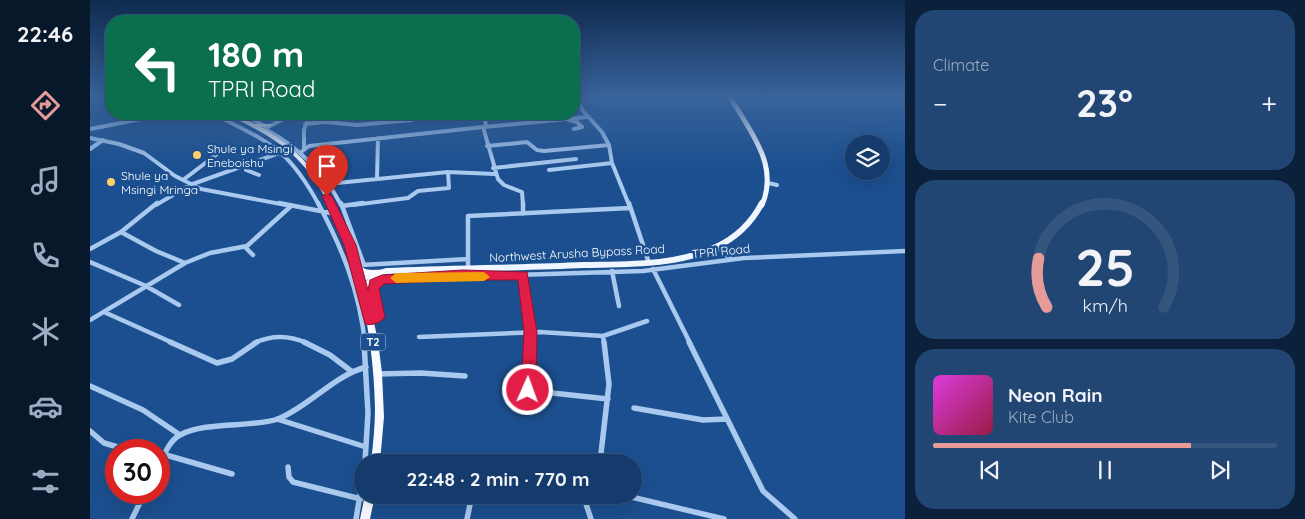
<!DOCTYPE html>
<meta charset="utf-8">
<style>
:root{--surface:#143b6b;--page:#214673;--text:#f1f3f6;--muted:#9dadc1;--line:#33557e;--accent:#e69b98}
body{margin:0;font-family:Quicksand,sans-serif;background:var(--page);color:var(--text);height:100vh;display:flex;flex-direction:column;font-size:19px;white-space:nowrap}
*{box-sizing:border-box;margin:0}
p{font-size:16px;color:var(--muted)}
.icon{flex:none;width:28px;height:28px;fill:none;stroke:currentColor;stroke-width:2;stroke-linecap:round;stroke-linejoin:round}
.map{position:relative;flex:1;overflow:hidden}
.sheet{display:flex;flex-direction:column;gap:10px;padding:10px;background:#0b203b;width:400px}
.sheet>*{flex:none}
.guide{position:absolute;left:15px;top:15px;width:475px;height:105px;border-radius:20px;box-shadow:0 5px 20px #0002,0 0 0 1px var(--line);background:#0b6e4f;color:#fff;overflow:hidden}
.controls{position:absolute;left:755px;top:135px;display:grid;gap:10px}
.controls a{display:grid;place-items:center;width:45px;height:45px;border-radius:50%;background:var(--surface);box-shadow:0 5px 20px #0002,0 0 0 1px var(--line);font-size:25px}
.speed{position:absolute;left:15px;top:439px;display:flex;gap:10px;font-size:25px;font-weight:700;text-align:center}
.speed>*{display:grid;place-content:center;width:65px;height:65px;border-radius:50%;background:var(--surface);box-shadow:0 5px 20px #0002,0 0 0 1px var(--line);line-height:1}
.speed .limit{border:8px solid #d22;background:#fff;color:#111}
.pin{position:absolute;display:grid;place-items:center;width:42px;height:42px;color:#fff;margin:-51px -21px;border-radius:50% 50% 50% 0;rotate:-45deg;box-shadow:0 0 5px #0007}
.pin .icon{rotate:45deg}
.me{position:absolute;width:55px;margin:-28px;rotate:2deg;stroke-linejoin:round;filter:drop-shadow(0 0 4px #0008)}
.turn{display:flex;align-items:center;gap:18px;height:105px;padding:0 20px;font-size:22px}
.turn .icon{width:65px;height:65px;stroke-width:2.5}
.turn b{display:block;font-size:35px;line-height:42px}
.big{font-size:38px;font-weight:700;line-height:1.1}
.sheet .card{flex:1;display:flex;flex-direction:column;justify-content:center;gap:8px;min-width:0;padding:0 18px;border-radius:20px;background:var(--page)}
.sheet .dial{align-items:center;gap:0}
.dial svg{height:130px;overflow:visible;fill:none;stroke:var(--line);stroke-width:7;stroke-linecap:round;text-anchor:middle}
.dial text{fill:var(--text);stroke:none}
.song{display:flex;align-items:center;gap:15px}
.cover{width:60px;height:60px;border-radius:8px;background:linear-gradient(135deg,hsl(300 70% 55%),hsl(340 70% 35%))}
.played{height:5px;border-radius:2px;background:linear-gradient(90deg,var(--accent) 75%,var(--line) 75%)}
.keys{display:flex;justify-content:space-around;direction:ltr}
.heat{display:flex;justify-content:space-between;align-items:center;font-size:28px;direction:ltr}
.trip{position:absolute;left:264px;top:454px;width:288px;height:50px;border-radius:25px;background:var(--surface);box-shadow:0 5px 20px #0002,0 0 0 1px var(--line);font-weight:700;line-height:50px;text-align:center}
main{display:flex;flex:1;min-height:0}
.tab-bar{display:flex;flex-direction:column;width:90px;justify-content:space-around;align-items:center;background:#08182b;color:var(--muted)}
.tab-bar .icon{width:35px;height:35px}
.tab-bar .selected{color:var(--accent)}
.tab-bar b{font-size:22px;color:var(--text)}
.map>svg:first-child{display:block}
</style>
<main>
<nav class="tab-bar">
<b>22:46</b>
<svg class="icon selected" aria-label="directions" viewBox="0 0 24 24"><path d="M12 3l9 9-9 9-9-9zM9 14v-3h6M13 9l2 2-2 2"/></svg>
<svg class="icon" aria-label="music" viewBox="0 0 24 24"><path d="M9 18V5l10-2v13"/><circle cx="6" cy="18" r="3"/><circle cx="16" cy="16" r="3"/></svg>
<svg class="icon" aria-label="phone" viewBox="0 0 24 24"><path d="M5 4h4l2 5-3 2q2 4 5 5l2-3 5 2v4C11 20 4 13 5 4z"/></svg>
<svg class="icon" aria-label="climate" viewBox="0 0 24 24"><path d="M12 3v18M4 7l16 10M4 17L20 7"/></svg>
<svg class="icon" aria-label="car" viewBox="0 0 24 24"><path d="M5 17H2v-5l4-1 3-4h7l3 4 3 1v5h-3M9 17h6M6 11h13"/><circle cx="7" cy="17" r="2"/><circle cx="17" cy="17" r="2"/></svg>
<svg class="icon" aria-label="filters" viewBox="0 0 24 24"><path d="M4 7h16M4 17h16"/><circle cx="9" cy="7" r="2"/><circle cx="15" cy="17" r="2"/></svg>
</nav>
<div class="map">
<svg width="815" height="519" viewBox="0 0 815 519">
<rect width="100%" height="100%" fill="#1b4f8f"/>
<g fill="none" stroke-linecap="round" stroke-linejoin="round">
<path stroke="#a9c9ee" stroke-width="4" d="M486,95L493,111L512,132L519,145L522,163L539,205
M124,114C179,143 197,146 229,205
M151,114L175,126
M394,114L396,126
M479,120L487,122L492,127L484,129
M236,122L267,125L322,120
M215,124L243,121L267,114
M394,127L497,117
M0,129L76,114
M177,130C209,148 234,172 251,205
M0,138L29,144L54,153L85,176L111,189L196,205
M397,146L437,142L447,150L454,151L519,145
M0,149L13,140
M214,149V130L220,114
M211,152L219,146L393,127L408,179L414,185L432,192L433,205
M157,165L156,170L169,175
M403,168L486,159
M459,170L522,163
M287,178L288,138
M93,180L139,145
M678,183L687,185
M237,184L358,172L405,174
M66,205L100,185L192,152
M263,205L318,198L328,191L359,188L358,172"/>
<path stroke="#a9c9ee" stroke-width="4.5" d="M189,203L246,214
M228,203C253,250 269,290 275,343
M251,203L274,265
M433,203V214
M539,203L559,263
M252,206L273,203
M31,232L66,251L95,263
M155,247L163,255
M627,247L641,259
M0,249L31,232L67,203
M0,262L56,286L89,305
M272,265L378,259
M378,269V216L540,208
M563,269L600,343
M522,271L529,306
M433,275L440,343
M14,312L83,343
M0,320L95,263L120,253L157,246L201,206
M279,320L288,317L284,299L285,283L292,279L553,271L654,258L815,251
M513,336L514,343
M329,337L450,332L513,336L557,321
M164,343C182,335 198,335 217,343"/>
<path stroke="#a9c9ee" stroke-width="5.5" d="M80,342L127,363L142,359L167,342
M214,342L240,355L261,371
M274,342L278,413L275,462
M599,342L673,491L705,519
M287,374L330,373L375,376
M0,386L53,410L90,435
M415,388L518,399
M439,390L440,342
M544,408L613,420L637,419
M187,419L276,447
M0,431L14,443L38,450
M69,453L142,474
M510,462L519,384L514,342
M69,466C74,455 79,441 90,435C116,421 162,428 188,419C220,406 243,376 276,367
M198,467L199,477L203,482L271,499
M493,495L501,519
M533,495L634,519
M42,519L55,492
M266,519L272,483
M377,519L382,495"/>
<path stroke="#a9c9ee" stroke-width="4" d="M172,130L203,114"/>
<path stroke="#f0f6ff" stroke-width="5" d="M639,95C658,129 690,164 672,205"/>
<path stroke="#f0f6ff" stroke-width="6" d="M270,279L296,271C362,268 428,268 494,265C538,264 585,266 626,247C646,238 662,222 672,203"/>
<path fill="#f8faff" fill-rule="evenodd" d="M137,114H144L165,124H181V126L171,127C214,152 236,182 256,227C258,232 260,237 262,241C264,249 266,261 271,266C277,272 285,269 292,270L294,272L292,276L282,285L278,295L288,341L292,373L294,417L290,462H281C283,444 285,427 285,409C284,330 262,210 202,154C189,142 173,133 158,125C151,121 143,118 137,114ZM273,275H284L276,281L275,284Z
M275,495H285L280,519H270Z"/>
</g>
<linearGradient id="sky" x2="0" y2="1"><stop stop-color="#0f2b4f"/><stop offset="0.57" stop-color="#39639b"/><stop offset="1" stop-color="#39639b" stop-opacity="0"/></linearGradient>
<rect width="815" height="168" fill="url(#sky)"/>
<path fill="#e11d48" stroke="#92132f" d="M237,193L242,196L266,245L278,290L280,280L292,275L373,270L437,272L447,332L446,390L443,394L438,396L434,394L431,390L434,332L428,280H373L294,284L289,289L295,317C291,323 281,326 275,324L254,245L232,196Z"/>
<path fill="#f59e0b" d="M394,272L400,277L394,281L306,283L300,278L306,273Z"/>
<g fill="#ffd166" stroke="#1b4f8f" stroke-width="2">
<circle cx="107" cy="155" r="5"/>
<circle cx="21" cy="182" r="5"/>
</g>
<g text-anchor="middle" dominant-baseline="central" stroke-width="5" stroke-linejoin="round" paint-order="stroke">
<rect fill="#1b4f8f" stroke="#bbcadd" stroke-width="1" x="270.5" y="333.5" width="25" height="17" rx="4"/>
<g font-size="11" font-weight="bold" fill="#fff">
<text x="283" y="342">T2</text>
</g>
<g font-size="12" fill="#fff" stroke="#1b4f8f" text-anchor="start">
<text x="117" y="148">Shule ya Msingi<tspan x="117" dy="14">Eneboishu</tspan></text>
<text x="31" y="175">Shule ya<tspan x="31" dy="14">Msingi Mringa</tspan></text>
</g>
<g font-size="12" fill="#fff" stroke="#1b4f8f">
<text transform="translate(631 251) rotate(-6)">TPRI Road</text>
<text transform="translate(487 253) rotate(-3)">Northwest Arusha Bypass Road</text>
</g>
</g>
</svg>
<div class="controls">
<a><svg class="icon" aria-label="layers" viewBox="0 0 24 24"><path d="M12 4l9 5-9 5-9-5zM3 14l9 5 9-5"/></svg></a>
</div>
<div class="speed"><div class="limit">30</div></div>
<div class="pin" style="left:237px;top:196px;background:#d93025"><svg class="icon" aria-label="arrive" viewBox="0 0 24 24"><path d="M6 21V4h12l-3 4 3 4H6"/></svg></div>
<svg class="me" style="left:438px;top:390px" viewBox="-20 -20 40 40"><circle r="17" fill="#e11d48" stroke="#fff" stroke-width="3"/><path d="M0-11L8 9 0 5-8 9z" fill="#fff"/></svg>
<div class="trip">22:48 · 2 min · 770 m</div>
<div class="guide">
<div class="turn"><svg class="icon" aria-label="left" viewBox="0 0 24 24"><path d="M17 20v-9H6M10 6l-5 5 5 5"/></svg><div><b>180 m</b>TPRI Road</div></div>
</div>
</div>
<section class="sheet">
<div class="card"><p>Climate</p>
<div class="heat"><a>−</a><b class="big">23°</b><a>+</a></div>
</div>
<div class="card dial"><svg viewBox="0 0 100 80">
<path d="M14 69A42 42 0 1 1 86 69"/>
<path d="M14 69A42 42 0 0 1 9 39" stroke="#e69b98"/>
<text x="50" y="56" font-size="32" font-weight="700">25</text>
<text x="50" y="72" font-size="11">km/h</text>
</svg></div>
<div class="card">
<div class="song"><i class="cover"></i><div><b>Neon Rain</b><p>Kite Club</p></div></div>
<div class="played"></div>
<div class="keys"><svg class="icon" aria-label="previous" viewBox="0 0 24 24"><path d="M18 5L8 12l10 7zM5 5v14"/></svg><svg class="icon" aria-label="pause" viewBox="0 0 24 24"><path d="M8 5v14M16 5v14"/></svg><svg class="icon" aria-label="next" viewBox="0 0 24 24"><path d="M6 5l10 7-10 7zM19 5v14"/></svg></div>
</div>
</section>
</main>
